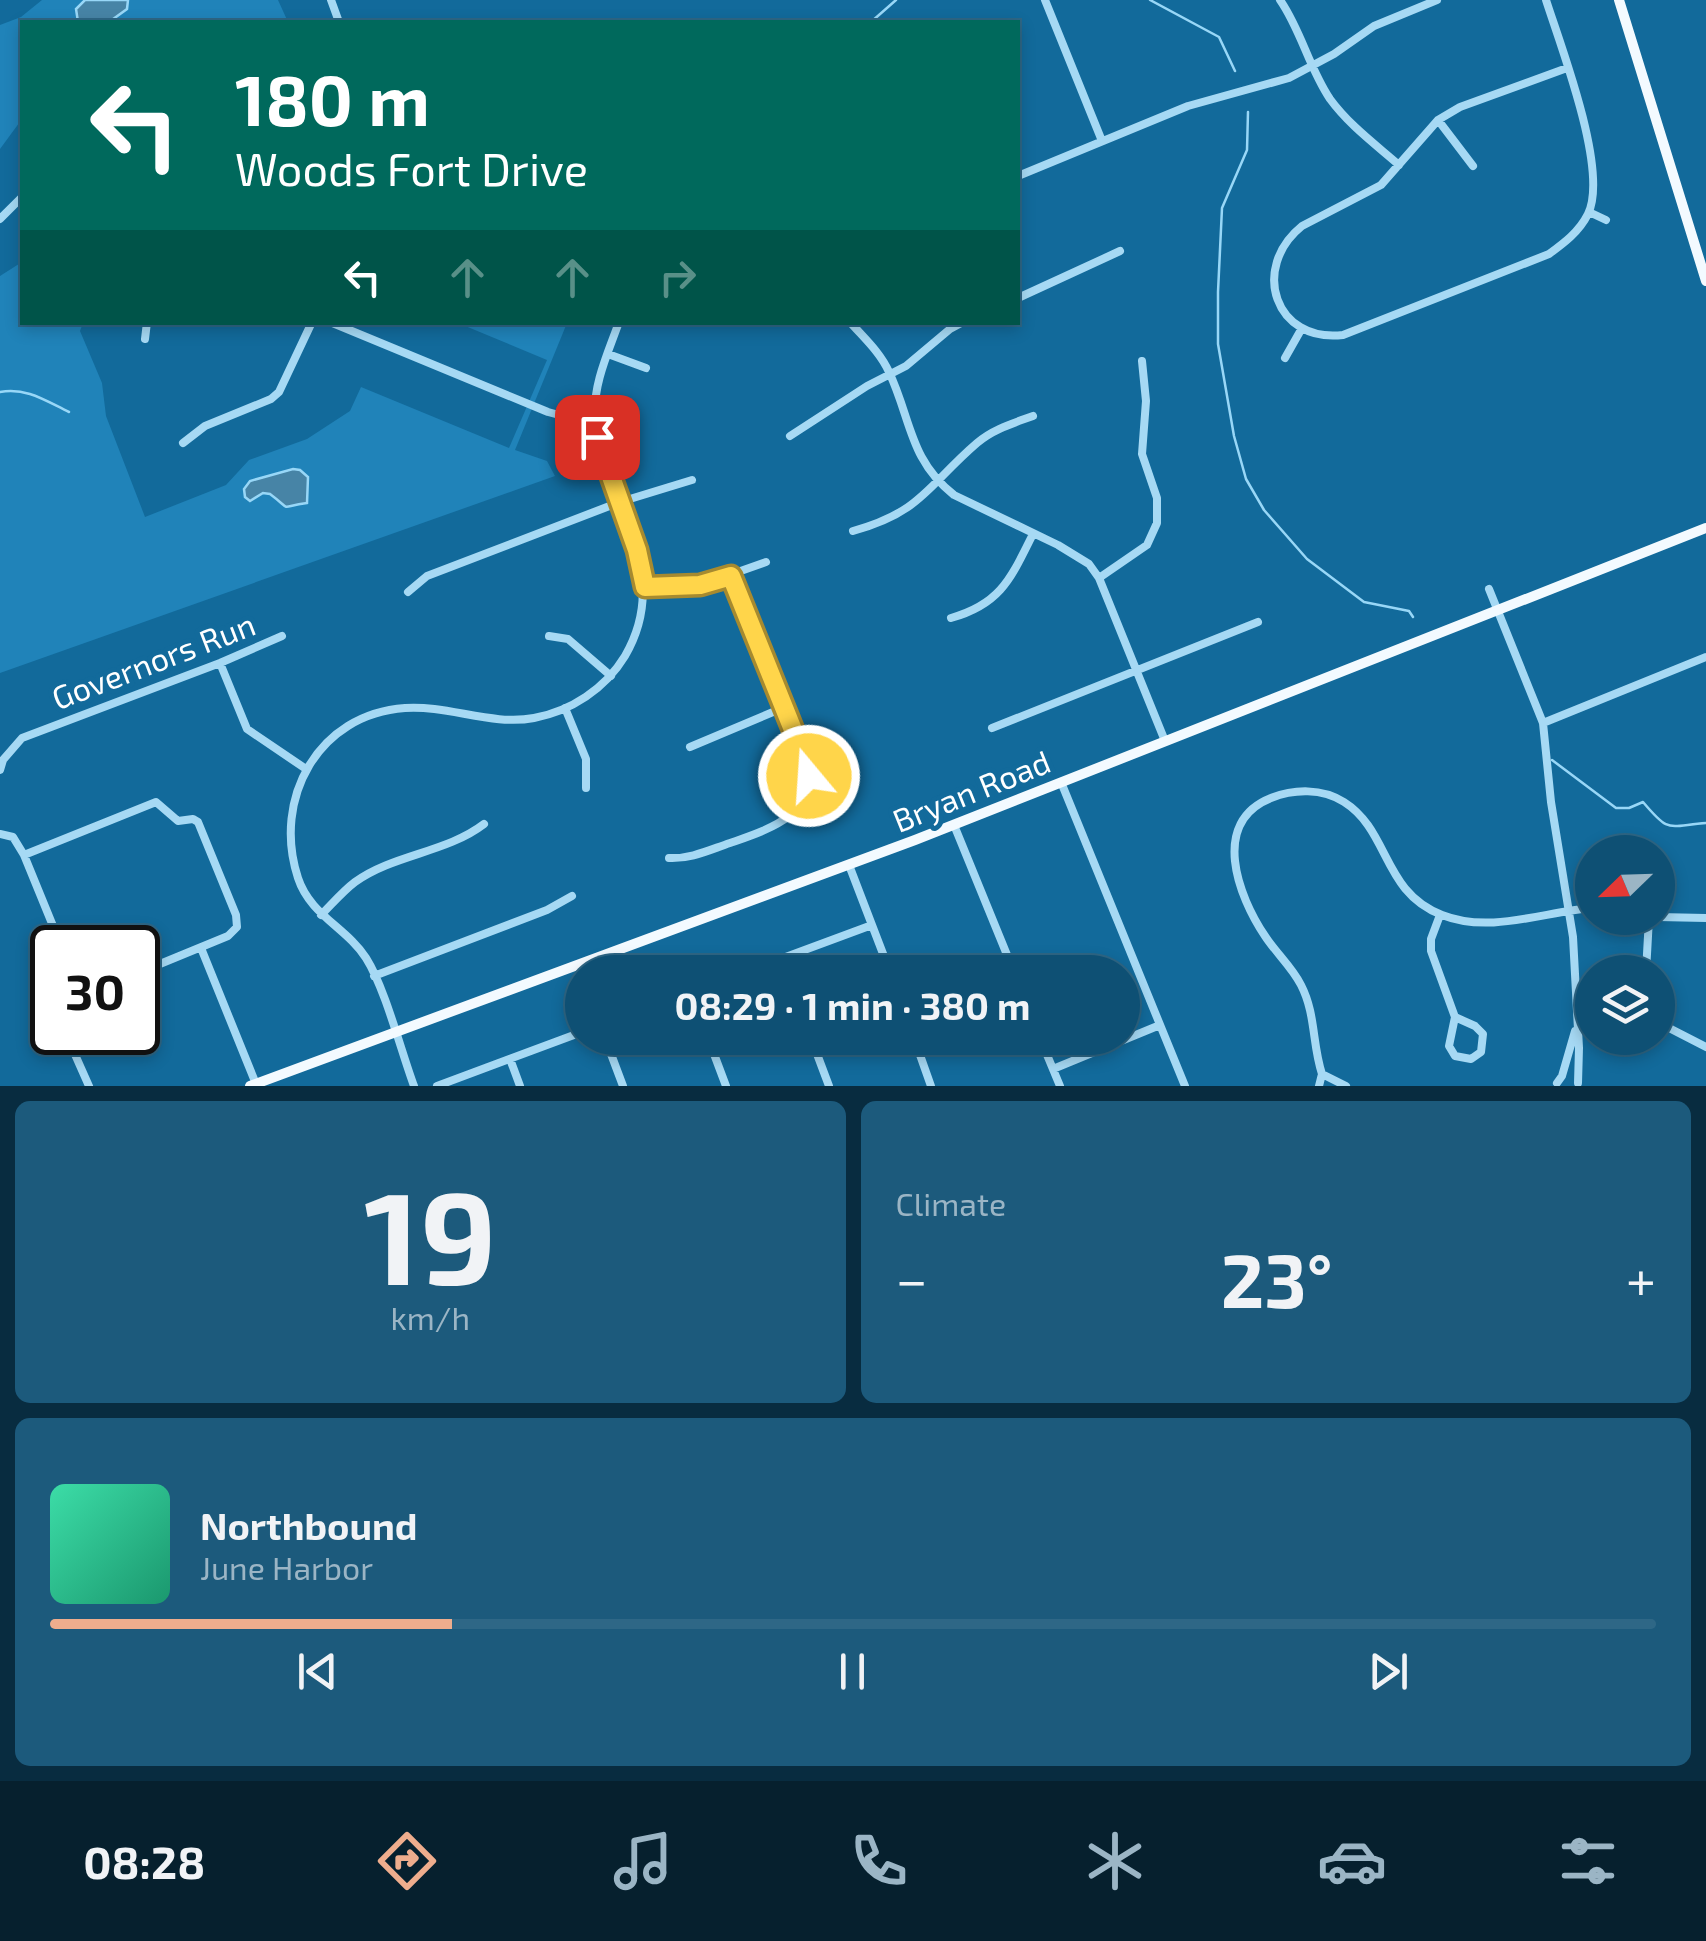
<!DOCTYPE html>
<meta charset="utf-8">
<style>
:root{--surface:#0e5074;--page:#1c5a7c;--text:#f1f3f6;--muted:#9bb5c5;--line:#2e6786;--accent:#eead8d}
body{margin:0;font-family:"Exo 2",sans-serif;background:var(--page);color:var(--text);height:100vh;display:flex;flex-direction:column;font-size:38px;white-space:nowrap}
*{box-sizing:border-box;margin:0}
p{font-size:32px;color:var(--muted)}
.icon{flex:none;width:55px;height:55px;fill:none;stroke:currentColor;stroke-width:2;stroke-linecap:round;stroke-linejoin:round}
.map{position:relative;height:1086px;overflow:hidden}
.side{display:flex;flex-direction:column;gap:15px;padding:15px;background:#082c40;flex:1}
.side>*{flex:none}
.banner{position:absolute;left:20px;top:20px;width:1000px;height:305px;border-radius:0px;box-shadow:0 5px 15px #0003,0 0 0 2px var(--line);background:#00695c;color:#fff;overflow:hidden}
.needle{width:65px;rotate:247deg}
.fabs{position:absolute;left:1575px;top:835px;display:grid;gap:20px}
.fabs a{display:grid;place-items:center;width:100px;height:100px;border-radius:50%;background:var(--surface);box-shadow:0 5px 15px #0003,0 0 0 2px var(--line);font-size:50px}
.speed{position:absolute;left:30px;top:925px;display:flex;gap:20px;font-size:50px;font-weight:700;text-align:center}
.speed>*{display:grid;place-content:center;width:130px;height:130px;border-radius:50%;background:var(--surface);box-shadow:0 5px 15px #0003,0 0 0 2px var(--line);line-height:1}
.speed .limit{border:5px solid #111;border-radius:15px;background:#fff;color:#111}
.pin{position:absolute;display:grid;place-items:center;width:85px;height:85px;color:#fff;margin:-42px;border-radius:20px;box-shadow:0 5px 15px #0006}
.me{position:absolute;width:110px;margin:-55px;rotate:342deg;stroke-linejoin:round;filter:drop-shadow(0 0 8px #0008)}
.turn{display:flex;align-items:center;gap:35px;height:210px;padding:0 50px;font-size:45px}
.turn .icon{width:130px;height:130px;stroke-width:2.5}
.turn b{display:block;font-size:70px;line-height:85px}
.lanes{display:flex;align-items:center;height:95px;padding:0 50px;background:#0003;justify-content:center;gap:50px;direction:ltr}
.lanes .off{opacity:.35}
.big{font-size:75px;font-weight:700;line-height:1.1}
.side .tile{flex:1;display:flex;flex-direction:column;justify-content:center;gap:15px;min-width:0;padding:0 35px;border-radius:15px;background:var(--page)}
.side .dial{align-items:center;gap:0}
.dial b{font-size:130px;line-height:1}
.song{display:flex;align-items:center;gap:30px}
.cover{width:120px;height:120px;border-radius:15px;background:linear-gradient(135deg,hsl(160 70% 55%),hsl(160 70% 35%))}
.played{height:10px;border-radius:5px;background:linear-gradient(90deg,var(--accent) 25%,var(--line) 25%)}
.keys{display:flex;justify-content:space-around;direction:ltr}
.heat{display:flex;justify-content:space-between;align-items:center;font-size:55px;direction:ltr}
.side .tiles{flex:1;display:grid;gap:15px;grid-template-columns:1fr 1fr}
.tile:last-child{grid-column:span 2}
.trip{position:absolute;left:565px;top:955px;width:575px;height:100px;border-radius:50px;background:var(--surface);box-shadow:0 5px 15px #0003,0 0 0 2px var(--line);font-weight:700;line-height:100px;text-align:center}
.tab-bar{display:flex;height:160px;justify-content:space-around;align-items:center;background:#06202e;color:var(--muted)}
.tab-bar .icon{width:70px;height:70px}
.tab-bar .current{color:var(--accent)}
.tab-bar b{font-size:45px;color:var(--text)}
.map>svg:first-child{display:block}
</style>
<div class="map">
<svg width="1706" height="1086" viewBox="0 0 1706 1086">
<rect width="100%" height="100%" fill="#126a9b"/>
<path fill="#2083b9" d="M42,0H278L288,22H22V119L0,149V25L21,17Z
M22,262V322L83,323L80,331L102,383L106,416L145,517L226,485L249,460L307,439L350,411L361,387L509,448L547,360L458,323H567L515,450L547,461L555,476L0,673V276Z"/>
<path fill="#4784a6" stroke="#98d7f7" stroke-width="2.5" d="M85,0H128L127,9L109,22H78L76,9Z
M293,469L300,470L308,477L307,503C277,507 294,512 270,494L263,493L250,501L245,497L244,489L250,481Z"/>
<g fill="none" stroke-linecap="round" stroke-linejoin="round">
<path stroke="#98d7f7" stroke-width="2.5" d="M1150,0L1219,37L1235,71
M871,22L896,0
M1248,112L1247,150L1222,208L1218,292V344L1234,436L1246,479L1264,510L1307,559L1364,602L1409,611L1413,617
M0,392C26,387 46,401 69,412
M1552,760L1616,808H1629L1643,802C1670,834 1667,826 1706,823"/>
<path stroke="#a6d9f4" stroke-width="8" d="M331,0L339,22
M1045,0L1102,141
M1280,0C1301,30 1309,68 1330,99C1349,125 1375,144 1399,165
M1546,0C1561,47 1609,171 1588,214C1579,232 1564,243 1549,254L1343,335C1275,343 1250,268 1302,226L1381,185L1438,120L1460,107L1567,68
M550,22H551
M1438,120L1473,166
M1018,176L1188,106L1289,78L1334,54L1374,26L1437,0
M1589,212L1606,220
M0,219L22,197
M1018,298L1120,251
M330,322L548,412L563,416L594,415
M850,322C864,338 880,352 889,372C911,418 909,460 954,495L1058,545L1089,564L1099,578L1165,741
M145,339L147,322
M608,354L646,368
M1285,358L1302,328
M790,436L867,386L906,366L950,329L963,322
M183,443L205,426L271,399L279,392L312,322
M853,531C922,512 928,485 977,443C993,429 1014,423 1033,416
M1099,578L1147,545L1157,523V498L1142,454L1146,401L1142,361
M645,587L701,585L766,562
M1489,589L1543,723L1551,802L1573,937L1579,1048L1578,1083
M408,592L427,576L620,502L692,480
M951,618C1001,604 1011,578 1033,534
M549,636L568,639L611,676
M220,663L247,729L306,769
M565,708L586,759V788
M1543,723L1706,657
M992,728L1258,622
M690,747L785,707
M0,770L3,760L22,738L220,663L282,636
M1061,782L1185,1086
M796,811L817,815L826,807L820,796L807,790
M954,825L1014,972
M0,834L13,837L24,855L156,802L178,821L193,819L198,822L236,915L237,927L228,936L138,973
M24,855L62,948
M669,858C691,859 709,850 730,843C767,830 821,814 806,762L731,576
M849,865L890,972
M321,915C332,904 343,891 355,882C394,854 446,853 484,824
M1440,915L1431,939V951L1455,1017
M1658,917L1706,918
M201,948L256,1084
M745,972L872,925
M1646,972L1649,918
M374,976L547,910L572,896
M46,1012L52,1009
M1455,1017L1475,1026L1483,1034L1481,1052L1471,1059L1455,1056L1449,1046Z
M1658,1017L1671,1029L1706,1047
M65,1032L89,1086
M605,1038L623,1086
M708,1038L726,1086
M811,1038L829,1086
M914,1038L931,1086
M1040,1038L1060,1086
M510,1059L520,1086
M1053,1069L1160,1025
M1322,1074C1312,1044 1316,1014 1301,985C1292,967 1276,953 1265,936C1238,896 1210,822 1271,798C1294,789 1322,788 1344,802C1390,831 1382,892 1442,915C1490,934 1543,912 1592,908
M1557,1083L1562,1076L1575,1031
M414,1086C401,1051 385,988 366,958C347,928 310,915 298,878C272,799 318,714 405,708C448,705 492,726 534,718C571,711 605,689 625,656C677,566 599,504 595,417C593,384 608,353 619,322
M437,1086L582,1032
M1319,1086L1322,1074L1346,1086"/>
<path stroke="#f3faff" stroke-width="10" d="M1619,0L1706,281
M250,1086L915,840L1706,528"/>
</g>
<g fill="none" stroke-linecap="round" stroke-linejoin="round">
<g stroke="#a68a30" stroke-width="25">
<path id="route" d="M597,437L637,550L645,587L700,585L731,576L806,762L809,776"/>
</g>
<use href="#route" stroke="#ffd54a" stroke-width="18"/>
</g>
<g text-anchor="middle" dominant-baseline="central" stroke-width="10" stroke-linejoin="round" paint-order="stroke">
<g font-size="32" fill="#fff" stroke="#126a9b">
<text transform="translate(153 660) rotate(-21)">Governors Run</text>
<text transform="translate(971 790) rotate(-22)">Bryan Road</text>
</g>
</g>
</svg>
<div class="fabs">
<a><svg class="needle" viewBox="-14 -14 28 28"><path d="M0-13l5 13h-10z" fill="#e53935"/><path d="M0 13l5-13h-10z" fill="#9bb5c5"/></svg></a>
<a><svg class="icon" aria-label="layers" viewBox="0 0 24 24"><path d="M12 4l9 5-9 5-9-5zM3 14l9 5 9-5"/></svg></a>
</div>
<div class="speed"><div class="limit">30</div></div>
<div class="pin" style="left:597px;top:437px;background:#d93025"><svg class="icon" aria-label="arrive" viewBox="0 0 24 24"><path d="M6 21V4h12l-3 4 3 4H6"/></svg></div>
<svg class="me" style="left:809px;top:776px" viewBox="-20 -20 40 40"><circle r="17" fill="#ffd54a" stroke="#fff" stroke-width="3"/><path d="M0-11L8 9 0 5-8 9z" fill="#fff"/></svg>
<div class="trip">08:29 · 1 min · 380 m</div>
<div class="banner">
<div class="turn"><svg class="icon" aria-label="left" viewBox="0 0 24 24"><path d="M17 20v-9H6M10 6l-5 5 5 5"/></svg><div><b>180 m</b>Woods Fort Drive</div></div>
<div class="lanes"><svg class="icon" aria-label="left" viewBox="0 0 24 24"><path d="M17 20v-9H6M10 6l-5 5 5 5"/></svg><svg class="icon off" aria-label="ahead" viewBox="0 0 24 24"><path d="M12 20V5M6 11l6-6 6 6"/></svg><svg class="icon off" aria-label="ahead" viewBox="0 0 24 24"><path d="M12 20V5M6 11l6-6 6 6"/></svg><svg class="icon off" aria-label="right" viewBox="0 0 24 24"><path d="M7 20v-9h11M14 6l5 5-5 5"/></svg></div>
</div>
</div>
<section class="side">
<div class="tiles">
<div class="tile dial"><b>19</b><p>km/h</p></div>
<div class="tile"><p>Climate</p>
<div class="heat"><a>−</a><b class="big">23°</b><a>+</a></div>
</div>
<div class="tile">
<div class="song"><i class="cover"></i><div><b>Northbound</b><p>June Harbor</p></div></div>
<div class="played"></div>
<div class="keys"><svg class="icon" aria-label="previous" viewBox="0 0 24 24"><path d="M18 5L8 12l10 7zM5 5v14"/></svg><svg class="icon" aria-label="pause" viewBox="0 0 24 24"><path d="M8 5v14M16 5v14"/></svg><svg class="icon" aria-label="next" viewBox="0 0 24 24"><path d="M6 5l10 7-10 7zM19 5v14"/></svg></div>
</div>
</div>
</section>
<nav class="tab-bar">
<b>08:28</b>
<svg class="icon current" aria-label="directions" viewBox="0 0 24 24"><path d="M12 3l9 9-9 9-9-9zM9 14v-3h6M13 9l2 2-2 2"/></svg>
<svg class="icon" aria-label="music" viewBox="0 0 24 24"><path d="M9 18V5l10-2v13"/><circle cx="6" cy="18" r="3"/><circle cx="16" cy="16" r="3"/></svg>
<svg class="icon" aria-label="phone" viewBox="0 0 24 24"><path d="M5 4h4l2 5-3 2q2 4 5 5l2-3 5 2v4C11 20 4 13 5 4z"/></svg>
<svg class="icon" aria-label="climate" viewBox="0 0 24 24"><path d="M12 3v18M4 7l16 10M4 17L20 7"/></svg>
<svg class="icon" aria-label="car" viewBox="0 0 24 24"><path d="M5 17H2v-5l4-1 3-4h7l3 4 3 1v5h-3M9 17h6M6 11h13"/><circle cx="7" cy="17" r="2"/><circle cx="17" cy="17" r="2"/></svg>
<svg class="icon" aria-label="filters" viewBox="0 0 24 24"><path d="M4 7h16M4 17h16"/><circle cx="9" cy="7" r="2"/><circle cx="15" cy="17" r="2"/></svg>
</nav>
